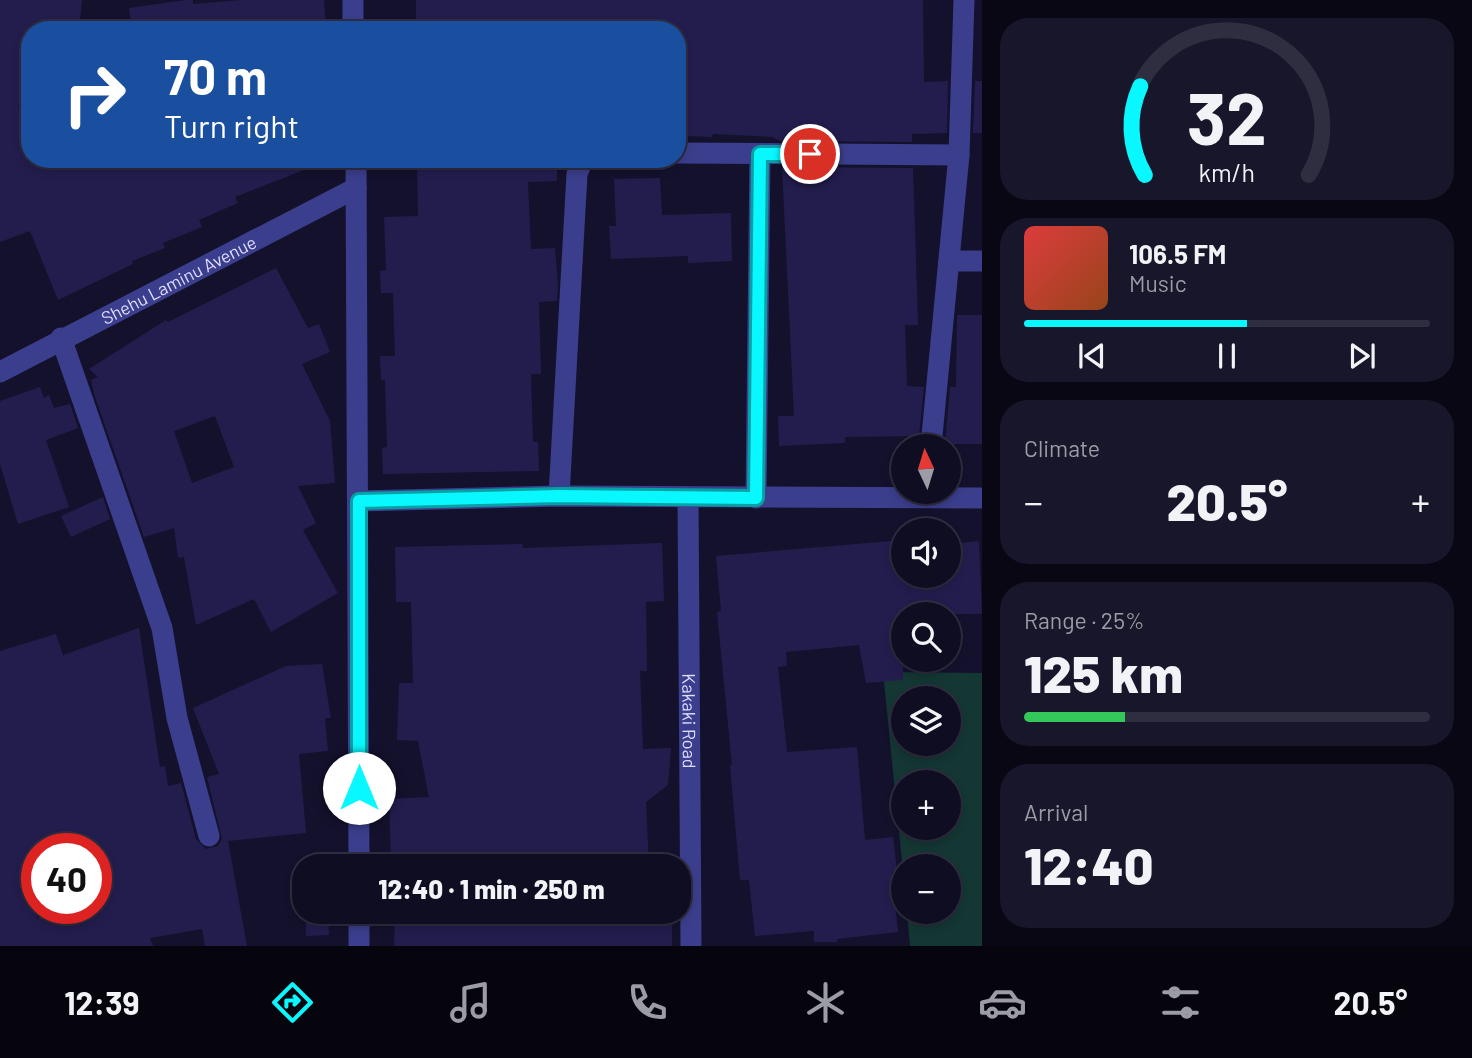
<!DOCTYPE html>
<meta charset="utf-8">
<style>
:root{--surface:#0f0d22;--page:#18162a;--text:#f1f3f6;--muted:#9b9ca5;--line:#2f2d40;--accent:#09f8ff}
body{margin:0;font-family:Barlow,sans-serif;background:var(--page);color:var(--text);height:100vh;display:flex;flex-direction:column;font-size:26px;white-space:nowrap}
*{box-sizing:border-box;margin:0}
p{font-size:23px;color:var(--muted)}
.icon{flex:none;width:38px;height:38px;fill:none;stroke:currentColor;stroke-width:2;stroke-linecap:round;stroke-linejoin:round}
.map{position:relative;flex:1;overflow:hidden}
.sheet{display:flex;flex-direction:column;gap:18px;padding:18px;background:#080713;width:490px}
.sheet>*{flex:none}
.hud{position:absolute;left:21px;top:21px;width:665px;height:147px;border-radius:28px;box-shadow:0 4px 10px #0003,0 0 0 2px var(--line);background:#1a4fa0;color:#fff;overflow:hidden}
.needle{width:46px;rotate:356deg}
.controls{position:absolute;left:891px;top:434px;display:grid;gap:14px}
.controls a{display:grid;place-items:center;width:70px;height:70px;border-radius:50%;background:var(--surface);box-shadow:0 4px 10px #0003,0 0 0 2px var(--line);font-size:35px}
.speed{position:absolute;left:21px;top:833px;display:flex;gap:14px;font-size:35px;font-weight:700;text-align:center}
.speed>*{display:grid;place-content:center;width:91px;height:91px;border-radius:50%;background:var(--surface);box-shadow:0 4px 10px #0003,0 0 0 2px var(--line);line-height:1}
.speed .limit{border:10px solid #d22;background:#fff;color:#111}
.pin{position:absolute;display:grid;place-items:center;width:60px;height:60px;color:#fff;margin:-30px;border:4px solid #fff;border-radius:50%;box-shadow:0 2px 7px #0007}
.me{position:absolute;width:77px;margin:-38px;rotate:0deg;stroke-linejoin:round;filter:drop-shadow(0 0 5px #0008)}
.turn{display:flex;align-items:center;gap:24px;height:147px;padding:0 28px;font-size:32px}
.turn .icon{width:91px;height:91px;stroke-width:2.5}
.turn b{display:block;font-size:49px;line-height:60px}
.big{font-size:52px;font-weight:800;line-height:1.1}
.sheet .widget{flex:1;display:flex;flex-direction:column;justify-content:center;gap:10px;min-width:0;padding:0 24px;border-radius:28px;background:var(--page)}
.sheet .dial{align-items:center;gap:0}
.dial svg{height:182px;overflow:visible;fill:none;stroke:var(--line);stroke-width:7;stroke-linecap:round;text-anchor:middle}
.dial text{fill:var(--text);stroke:none}
.song{display:flex;align-items:center;gap:21px}
.cover{width:84px;height:84px;border-radius:10px;background:linear-gradient(135deg,hsl(0 70% 55%),hsl(20 70% 35%))}
.played{height:7px;border-radius:4px;background:linear-gradient(90deg,var(--accent) 55%,var(--line) 55%)}
.keys{display:flex;justify-content:space-around;direction:ltr}
.heat{display:flex;justify-content:space-between;align-items:center;font-size:38px;direction:ltr}
.charge{height:10px;border-radius:5px;background:linear-gradient(90deg,#34c759 25%,var(--line) 0)}
.trip{position:absolute;left:292px;top:854px;width:399px;height:70px;border-radius:28px;background:var(--surface);box-shadow:0 4px 10px #0003,0 0 0 2px var(--line);font-weight:800;line-height:70px;text-align:center}
.dock{display:flex;height:112px;justify-content:space-around;align-items:center;background:#06050e;color:var(--muted)}
.dock .icon{width:49px;height:49px}
.dock .current{color:var(--accent)}
.dock b{font-size:32px;color:var(--text)}
main{display:flex;flex:1;min-height:0}
.map>svg:first-child{display:block}
</style>
<main>
<div class="map">
<svg width="982" height="946" viewBox="0 0 982 946">
<rect width="100%" height="100%" fill="#14112d"/>
<path fill="#143733" fill-rule="evenodd" d="M883,672L982,673V946H910L907,912H948V866H903V871ZM903,698H948V744H903ZM903,782H948V828H903Z"/>
<path fill="#231d4e" fill-rule="evenodd" d="M0,0H82L79,30H30V104L18,105L30,141V159L327,161L235,197L238,203L199,220L202,227L163,243L165,248L132,261L133,264L58,300L30,231L0,242Z
M186,0H193V4L241,0H324L326,30H132L129,8Z
M416,0H923L924,82L948,81L947,133L912,134V142L780,141L772,137L713,134L712,137L685,136L686,107L677,108V30H416Z
M975,81H982V133H973Z
M417,159H557V181L528,182L531,249L555,248L558,285L557,301L539,302L541,374H531L533,442H538L539,471L383,474L382,448L387,447L385,380H381L380,356H395L393,293H381L380,271L386,270L384,217L418,216Z
M782,167L913,168L918,325H905L907,386L924,387L919,436L845,437V443L779,446L778,416H794Z
M660,178L662,215L731,213L732,261L688,263V256L611,259L609,226H616L614,179Z
M276,268L308,328L319,324L330,352L302,364L330,421L335,483L298,486L316,523L303,530L338,593L271,632L254,599L196,625L184,557L178,558L174,528L144,537L95,397L91,380L98,377L89,369L166,320L168,322ZM215,416L234,467L192,483L174,431Z
M957,315H982V444H945L950,387H956Z
M40,387L44,398L49,395L54,408L70,404L78,428L46,440L69,507L18,524L0,464V401Z
M103,497L110,519L71,537L61,516Z
M903,540V576H948V544L979,541L982,614H903V680L866,683L859,645L786,652L787,666L778,667L787,752L857,747L865,840L893,837L897,871L892,872L898,932L837,939V942H814V931L755,936L749,880H740L730,765H732L717,612L721,611L716,556Z
M662,543L664,601L646,602L647,671H640L643,749L671,748L668,785L646,802L649,866H553V857L396,866V858H391L389,799L429,797L418,741L397,740L399,683H413L411,602H396L395,547L522,544L523,548Z
M139,628L160,767L165,766L168,786L181,783L196,839L206,849L218,846L222,839L207,777L219,774L193,708L286,666L322,664L331,718H325L328,751L299,754L306,833L228,841L247,946H205L202,929L150,938L153,946H0V651L56,634L63,655ZM93,840L112,892L96,897V908H64L37,918V849H60Z
M306,912H328L329,935L306,936Z
M395,912H638L672,918V946H394Z"/>
<g fill="none" stroke-linecap="round" stroke-linejoin="round">
<g stroke="#3b3e8c" stroke-width="21">
<path d="M353,0V30"/>
<path d="M677,153L959,155"/>
<path d="M356,159L359,866"/>
<path d="M949,261H982"/>
<path d="M61,338L162,628L177,718L209,836"/>
<path id="s1" d="M0,372L356,188"/>
<path d="M931,446L959,155L964,0"/>
<path d="M559,496L577,174L583,159"/>
<path id="s2" d="M688,497L691,946"/>
<path d="M756,498L760,154"/>
<path d="M359,501L559,496L982,498"/>
<path d="M359,912V946"/>
</g>
</g>
<g fill="none" stroke-linecap="round" stroke-linejoin="round">
<g stroke="#06a1a6" stroke-width="18">
<path id="route" d="M359,788V501L559,496L756,498L760,154H810"/>
</g>
<use href="#route" stroke="#09f8ff" stroke-width="12"/>
</g>
<g text-anchor="middle" dominant-baseline="central" stroke-width="7" stroke-linejoin="round" paint-order="stroke">
<g font-size="18" fill="#deddff" stroke="#14112d">
<text stroke="none"><textPath href="#s1" startOffset="201">Shehu Laminu Avenue</textPath></text>
<text stroke="none"><textPath href="#s2" startOffset="224">Kakaki Road</textPath></text>
</g>
</g>
</svg>
<div class="controls">
<a><svg class="needle" viewBox="-14 -14 28 28"><path d="M0-13l5 13h-10z" fill="#e53935"/><path d="M0 13l5-13h-10z" fill="#9b9ca5"/></svg></a>
<a><svg class="icon" aria-label="sound" viewBox="0 0 24 24"><path d="M4 9h4l5-4v14l-5-4H4zM17 9q2 3 0 6"/></svg></a>
<a><svg class="icon" aria-label="search" viewBox="0 0 24 24"><circle cx="10" cy="10" r="6"/><path d="M15 15l6 6"/></svg></a>
<a><svg class="icon" aria-label="layers" viewBox="0 0 24 24"><path d="M12 4l9 5-9 5-9-5zM3 14l9 5 9-5"/></svg></a>
<a>+</a>
<a>−</a>
</div>
<div class="speed"><div class="limit">40</div></div>
<div class="pin" style="left:810px;top:154px;background:#d93025"><svg class="icon" aria-label="arrive" viewBox="0 0 24 24"><path d="M6 21V4h12l-3 4 3 4H6"/></svg></div>
<svg class="me" style="left:359px;top:788px" viewBox="-20 -20 40 40"><circle r="19" fill="#fff"/><path d="M0-13L10 11 0 6-10 11z" fill="#09f8ff"/></svg>
<div class="trip">12:40 · 1 min · 250 m</div>
<div class="hud">
<div class="turn"><svg class="icon" aria-label="right" viewBox="0 0 24 24"><path d="M7 20v-9h11M14 6l5 5-5 5"/></svg><div><b>70 m</b>Turn right</div></div>
</div>
</div>
<section class="sheet">
<div class="widget dial"><svg viewBox="0 0 100 80">
<path d="M14 69A42 42 0 1 1 86 69"/>
<path d="M14 69A42 42 0 0 1 12 30" stroke="#09f8ff"/>
<text x="50" y="56" font-size="32" font-weight="700">32</text>
<text x="50" y="72" font-size="11">km/h</text>
</svg></div>
<div class="widget">
<div class="song"><i class="cover"></i><div><b>106.5 FM</b><p>Music</p></div></div>
<div class="played"></div>
<div class="keys"><svg class="icon" aria-label="previous" viewBox="0 0 24 24"><path d="M18 5L8 12l10 7zM5 5v14"/></svg><svg class="icon" aria-label="pause" viewBox="0 0 24 24"><path d="M8 5v14M16 5v14"/></svg><svg class="icon" aria-label="next" viewBox="0 0 24 24"><path d="M6 5l10 7-10 7zM19 5v14"/></svg></div>
</div>
<div class="widget"><p>Climate</p>
<div class="heat"><a>−</a><b class="big">20.5°</b><a>+</a></div>
</div>
<div class="widget"><p>Range · 25%</p><b class="big">125 km</b><div class="charge"></div></div>
<div class="widget"><p>Arrival</p><b class="big">12:40</b></div>
</section>
</main>
<nav class="dock">
<b>12:39</b>
<svg class="icon current" aria-label="directions" viewBox="0 0 24 24"><path d="M12 3l9 9-9 9-9-9zM9 14v-3h6M13 9l2 2-2 2"/></svg>
<svg class="icon" aria-label="music" viewBox="0 0 24 24"><path d="M9 18V5l10-2v13"/><circle cx="6" cy="18" r="3"/><circle cx="16" cy="16" r="3"/></svg>
<svg class="icon" aria-label="phone" viewBox="0 0 24 24"><path d="M5 4h4l2 5-3 2q2 4 5 5l2-3 5 2v4C11 20 4 13 5 4z"/></svg>
<svg class="icon" aria-label="climate" viewBox="0 0 24 24"><path d="M12 3v18M4 7l16 10M4 17L20 7"/></svg>
<svg class="icon" aria-label="car" viewBox="0 0 24 24"><path d="M5 17H2v-5l4-1 3-4h7l3 4 3 1v5h-3M9 17h6M6 11h13"/><circle cx="7" cy="17" r="2"/><circle cx="17" cy="17" r="2"/></svg>
<svg class="icon" aria-label="filters" viewBox="0 0 24 24"><path d="M4 7h16M4 17h16"/><circle cx="9" cy="7" r="2"/><circle cx="15" cy="17" r="2"/></svg>
<b>20.5°</b>
</nav>
